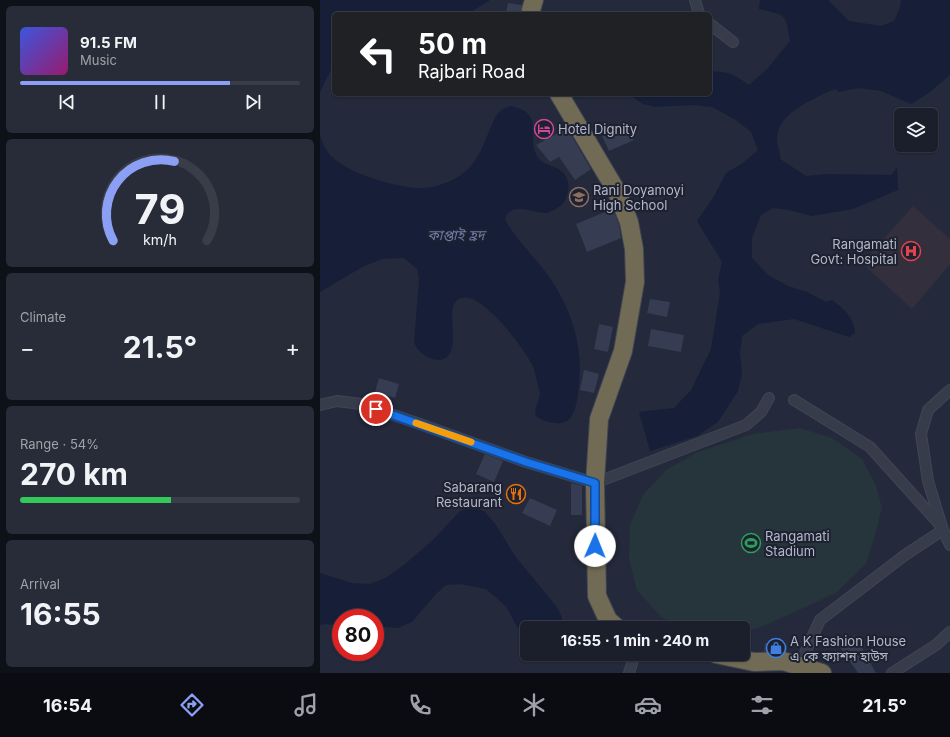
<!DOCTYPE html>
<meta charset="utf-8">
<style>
:root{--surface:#1b1f2c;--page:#282c38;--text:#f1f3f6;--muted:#a0a2a9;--line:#393d48;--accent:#8ba0f4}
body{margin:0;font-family:Inter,"Noto Sans Bengali",sans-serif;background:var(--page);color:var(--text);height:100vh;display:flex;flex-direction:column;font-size:15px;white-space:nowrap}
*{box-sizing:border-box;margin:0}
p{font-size:13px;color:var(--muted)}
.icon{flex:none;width:22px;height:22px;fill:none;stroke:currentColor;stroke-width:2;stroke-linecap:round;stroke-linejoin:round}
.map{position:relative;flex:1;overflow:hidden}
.panel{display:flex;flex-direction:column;gap:6px;padding:6px;background:#0f1118;width:320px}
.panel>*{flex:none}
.top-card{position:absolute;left:12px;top:12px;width:380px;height:84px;border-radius:6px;box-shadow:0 1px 3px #0004,0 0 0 1px var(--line);background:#202124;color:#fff;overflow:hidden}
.buttons{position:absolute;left:574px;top:108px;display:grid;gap:8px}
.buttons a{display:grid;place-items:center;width:44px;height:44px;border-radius:6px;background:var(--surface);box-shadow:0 1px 3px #0004,0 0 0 1px var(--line);font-size:20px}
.speed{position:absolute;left:12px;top:609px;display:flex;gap:8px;font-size:20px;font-weight:700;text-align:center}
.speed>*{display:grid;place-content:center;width:52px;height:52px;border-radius:50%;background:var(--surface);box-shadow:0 1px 3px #0004,0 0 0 1px var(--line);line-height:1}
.speed .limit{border:6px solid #d22;background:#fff;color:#111}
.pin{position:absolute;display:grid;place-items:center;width:34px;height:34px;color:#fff;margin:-17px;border:2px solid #fff;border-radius:50%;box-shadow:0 1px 4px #0007}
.me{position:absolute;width:44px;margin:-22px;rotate:1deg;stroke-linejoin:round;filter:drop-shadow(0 0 3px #0008)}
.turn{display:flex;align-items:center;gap:14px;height:84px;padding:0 20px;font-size:18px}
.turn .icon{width:52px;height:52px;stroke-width:2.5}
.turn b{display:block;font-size:28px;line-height:34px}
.big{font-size:30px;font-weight:700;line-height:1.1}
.panel .tile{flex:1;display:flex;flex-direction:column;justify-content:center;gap:6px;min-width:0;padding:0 14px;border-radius:6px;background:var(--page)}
.panel .dial{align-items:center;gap:0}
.dial svg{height:104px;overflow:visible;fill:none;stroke:var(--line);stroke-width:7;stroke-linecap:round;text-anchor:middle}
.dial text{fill:var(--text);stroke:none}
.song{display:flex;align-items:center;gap:12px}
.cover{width:48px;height:48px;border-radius:6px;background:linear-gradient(135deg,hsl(230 70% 55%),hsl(320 70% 35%))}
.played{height:4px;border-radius:2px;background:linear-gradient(90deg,var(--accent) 75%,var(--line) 75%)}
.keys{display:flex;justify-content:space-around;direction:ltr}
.heat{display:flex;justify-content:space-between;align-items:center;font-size:22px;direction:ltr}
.charge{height:6px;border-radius:3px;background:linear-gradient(90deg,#34c759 54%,var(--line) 0)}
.trip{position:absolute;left:200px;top:621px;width:230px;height:40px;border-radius:6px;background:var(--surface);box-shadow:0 1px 3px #0004,0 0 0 1px var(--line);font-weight:700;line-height:40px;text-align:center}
.menu{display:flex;height:64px;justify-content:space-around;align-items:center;background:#0b0c12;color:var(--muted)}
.menu .icon{width:28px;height:28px}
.menu .on{color:var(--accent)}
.menu b{font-size:18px;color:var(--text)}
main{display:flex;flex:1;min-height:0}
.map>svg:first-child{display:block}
</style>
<main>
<section class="panel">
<div class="tile">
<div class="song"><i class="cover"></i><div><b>91.5 FM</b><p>Music</p></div></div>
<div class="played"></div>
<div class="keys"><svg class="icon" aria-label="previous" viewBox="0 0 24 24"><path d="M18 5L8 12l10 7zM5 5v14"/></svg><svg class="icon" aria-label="pause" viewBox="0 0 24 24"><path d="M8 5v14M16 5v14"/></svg><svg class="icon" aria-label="next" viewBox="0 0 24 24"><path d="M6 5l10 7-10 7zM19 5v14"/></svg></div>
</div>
<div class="tile dial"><svg viewBox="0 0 100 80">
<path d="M14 69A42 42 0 1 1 86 69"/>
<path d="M14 69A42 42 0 0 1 61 8" stroke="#8ba0f4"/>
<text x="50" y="56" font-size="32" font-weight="700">79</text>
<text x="50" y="72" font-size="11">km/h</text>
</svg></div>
<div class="tile"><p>Climate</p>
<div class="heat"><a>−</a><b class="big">21.5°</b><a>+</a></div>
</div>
<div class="tile"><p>Range · 54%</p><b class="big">270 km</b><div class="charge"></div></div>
<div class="tile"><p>Arrival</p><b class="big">16:55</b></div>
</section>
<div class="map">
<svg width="630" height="673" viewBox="0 0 630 673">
<rect width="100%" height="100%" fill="#24293b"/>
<path fill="#332f3d" d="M593,206L630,239V264L592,309L542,263Z"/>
<path fill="#26353c" d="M480,428L512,438L542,459L556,486L562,507L557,528L546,564L516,593L439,628L423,632V628H362L341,617L317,590L309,558L310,525L323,495L346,470L376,453L432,434Z"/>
<path fill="#171f38" d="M0,0H170L148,14H14V64L0,92Z
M440,0H508L529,21L561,26L574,21L580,7L581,0H630V75L606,95L591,104L561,91L538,88L519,92L515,89C495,98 456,113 457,140C457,147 461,152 460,159L486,176L507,174L571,175L577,168L578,190L533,209L492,216L469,210L453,208L441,215L432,238V258L448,275L468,286L487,292L506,302L512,300C524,309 534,318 535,333L529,337L474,319L438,324L422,336L420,353L422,373L418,391L398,422L377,436L330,451L319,412L354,408L371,390L391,349L400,293L398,280L402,262L377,221L394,196L406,173L423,163L438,150L431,132L416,120L392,107L373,105L335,107L323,104L308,94H390V71C411,72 413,74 429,85L447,69L470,41C465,12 467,16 439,9Z
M191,106C211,110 215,120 213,139C213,149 216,160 226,164C231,166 236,167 240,170C250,176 251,193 244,202C240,207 231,212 226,213C213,213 190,201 185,219C194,237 208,250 220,265C247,298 264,340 259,384C258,395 257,409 250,419C242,427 223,422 216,416C213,408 220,401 220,393C219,389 214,369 213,366C202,346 174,309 153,299C148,297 143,297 138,299C136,301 134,304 133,306C129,322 140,350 124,359C119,361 110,359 106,356C100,353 96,348 94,342L99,279L97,269L84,258L63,259L44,266L0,292V136C3,144 6,151 12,157C29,174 80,189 104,188C117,187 130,182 141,175C156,165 163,146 170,129C172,126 173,121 175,118C178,111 185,108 191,106Z
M151,506L165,512L176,525L195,556L236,606L242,617V626L240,628H207V637L197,627L187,608L179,600L166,589L140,584L126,585L116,594L92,622L78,628L55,626V618H21V626L6,624L0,625V573L32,583L50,584L67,577L84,565L114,539L139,512Z"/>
<path fill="#363d52" d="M188,3L202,5L201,14L186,13Z
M306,124L314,140L289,151L282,136Z
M247,128L271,169L255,180L239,157L230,162L216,145Z
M292,207L299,225L301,238L267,252L256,224L285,212L284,210Z
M330,299L350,302L347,317L327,313Z
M279,324L293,327L288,352L274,349Z
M331,329L364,335L361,352L328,346Z
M264,370L279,374L274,393L260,390Z
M59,378L79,384L75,398L55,392Z
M165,454L183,461L174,482L156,474Z
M251,483L262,486V515H251Z
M210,498L237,510L230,526L202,513Z
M535,635L556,673H538L519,646Z
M445,643L467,645V651H444Z"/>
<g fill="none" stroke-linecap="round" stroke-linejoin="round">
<g stroke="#414554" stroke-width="12">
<path id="street" d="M375,0L379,14
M390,24L413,42
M630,390L608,410L601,434L608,481L623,530L630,545
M474,400L550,447L622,527
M0,405L17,401L41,404L100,424L206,462L275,483L426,425L441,412L449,398
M479,666L500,620L585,555L623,530
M309,673L315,654
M572,673L616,645L630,632"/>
</g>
<g stroke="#404453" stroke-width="20">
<path id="highway" d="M212,14L211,10L214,0
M239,94L297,192L309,222L314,249L315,282L303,351L279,419L275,483L277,596L288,620L297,628
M396,654L434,662L463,661L502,673"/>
</g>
<use href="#street" stroke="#373c4b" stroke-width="10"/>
<use href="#highway" stroke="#716b55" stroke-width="18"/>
</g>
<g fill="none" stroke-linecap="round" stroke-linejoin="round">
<g stroke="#114b97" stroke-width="10">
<path id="route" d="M56,409L206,462L275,483V546"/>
</g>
<use href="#route" stroke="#1a73e8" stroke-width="7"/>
<path stroke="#f59e0b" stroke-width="7" d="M96,423L151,442"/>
</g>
<defs>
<g id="hotel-ring" transform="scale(1)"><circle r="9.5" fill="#1d2130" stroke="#d1479c" stroke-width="1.5"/><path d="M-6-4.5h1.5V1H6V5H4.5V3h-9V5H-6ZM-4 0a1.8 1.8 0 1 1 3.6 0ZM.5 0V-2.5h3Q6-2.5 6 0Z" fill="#d1479c"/></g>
<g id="school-ring" transform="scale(1)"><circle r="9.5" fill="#1d2130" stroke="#8d6e63" stroke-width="1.5"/><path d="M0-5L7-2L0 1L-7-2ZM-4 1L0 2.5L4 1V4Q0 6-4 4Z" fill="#8d6e63"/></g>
<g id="hospital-ring" transform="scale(1)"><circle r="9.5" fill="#1d2130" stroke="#e0444e" stroke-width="1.5"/><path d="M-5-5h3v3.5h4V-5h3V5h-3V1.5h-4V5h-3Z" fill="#e0444e"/></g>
<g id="restaurant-ring" transform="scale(1)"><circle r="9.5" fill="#1d2130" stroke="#e8710a" stroke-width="1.5"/><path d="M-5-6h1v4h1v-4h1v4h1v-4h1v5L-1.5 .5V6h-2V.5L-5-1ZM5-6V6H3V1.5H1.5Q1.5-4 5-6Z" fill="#e8710a"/></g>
<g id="stadium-ring" transform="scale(1)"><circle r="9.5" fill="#1d2130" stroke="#2e9e5b" stroke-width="1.5"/><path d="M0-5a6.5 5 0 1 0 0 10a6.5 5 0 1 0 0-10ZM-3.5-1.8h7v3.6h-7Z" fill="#2e9e5b"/></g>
<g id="shop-ring" transform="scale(1)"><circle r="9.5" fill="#1d2130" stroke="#3f7fe0" stroke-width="1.5"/><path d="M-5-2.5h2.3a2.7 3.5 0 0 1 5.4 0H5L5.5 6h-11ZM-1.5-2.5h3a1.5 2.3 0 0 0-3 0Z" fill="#3f7fe0"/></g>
</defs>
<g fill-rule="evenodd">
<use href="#hotel-ring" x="224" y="129"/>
<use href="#school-ring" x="259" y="197"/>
<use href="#hospital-ring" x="591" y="251"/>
<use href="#restaurant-ring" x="196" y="494"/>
<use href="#stadium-ring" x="431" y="543"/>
<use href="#shop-ring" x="456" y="648"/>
</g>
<g text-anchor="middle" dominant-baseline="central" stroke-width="4" stroke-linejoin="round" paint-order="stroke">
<g font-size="13" fill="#b3b7c7" stroke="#1d2130" text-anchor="start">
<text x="238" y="129">Hotel Dignity</text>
<text x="273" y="190">Rani Doyamoyi<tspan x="273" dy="15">High School</tspan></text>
<text x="577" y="244" text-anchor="end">Rangamati<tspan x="577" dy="15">Govt: Hospital</tspan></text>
<text x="182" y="487" text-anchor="end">Sabarang<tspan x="182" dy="15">Restaurant</tspan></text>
<text x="445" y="536">Rangamati<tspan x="445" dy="15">Stadium</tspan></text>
<text x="470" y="641">A K Fashion House<tspan x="470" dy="15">এ কে ফ্যাশন হাউস</tspan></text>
</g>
<g font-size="14" font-style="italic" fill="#6d7ba5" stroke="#1d2130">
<text x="136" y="234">কাপ্তাই হ্রদ</text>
</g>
</g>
</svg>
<div class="buttons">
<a><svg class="icon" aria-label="layers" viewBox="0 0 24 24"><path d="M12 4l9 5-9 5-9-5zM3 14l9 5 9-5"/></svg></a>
</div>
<div class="speed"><div class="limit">80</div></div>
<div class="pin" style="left:56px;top:409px;background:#d93025"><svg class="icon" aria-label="arrive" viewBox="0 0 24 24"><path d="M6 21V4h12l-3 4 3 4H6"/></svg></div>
<svg class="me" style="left:275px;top:546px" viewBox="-20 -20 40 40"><circle r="19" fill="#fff"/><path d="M0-13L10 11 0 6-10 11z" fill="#1a73e8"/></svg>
<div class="trip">16:55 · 1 min · 240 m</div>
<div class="top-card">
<div class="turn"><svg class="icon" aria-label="left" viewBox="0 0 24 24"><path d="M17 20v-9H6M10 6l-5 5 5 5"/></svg><div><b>50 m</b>Rajbari Road</div></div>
</div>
</div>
</main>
<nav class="menu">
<b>16:54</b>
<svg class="icon on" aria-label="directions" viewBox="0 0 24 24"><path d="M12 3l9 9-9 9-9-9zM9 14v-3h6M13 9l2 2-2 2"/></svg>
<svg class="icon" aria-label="music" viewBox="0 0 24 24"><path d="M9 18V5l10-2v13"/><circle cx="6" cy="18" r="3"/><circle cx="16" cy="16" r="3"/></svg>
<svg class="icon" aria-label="phone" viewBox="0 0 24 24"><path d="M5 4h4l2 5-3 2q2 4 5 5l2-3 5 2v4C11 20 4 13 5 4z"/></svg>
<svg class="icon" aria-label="climate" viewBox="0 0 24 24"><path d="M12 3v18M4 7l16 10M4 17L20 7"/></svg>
<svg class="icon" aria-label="car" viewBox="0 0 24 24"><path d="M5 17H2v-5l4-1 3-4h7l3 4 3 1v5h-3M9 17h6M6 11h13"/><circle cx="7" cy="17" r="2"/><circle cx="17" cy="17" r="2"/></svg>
<svg class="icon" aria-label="filters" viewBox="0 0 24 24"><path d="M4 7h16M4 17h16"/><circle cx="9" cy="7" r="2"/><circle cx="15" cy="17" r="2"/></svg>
<b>21.5°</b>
</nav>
